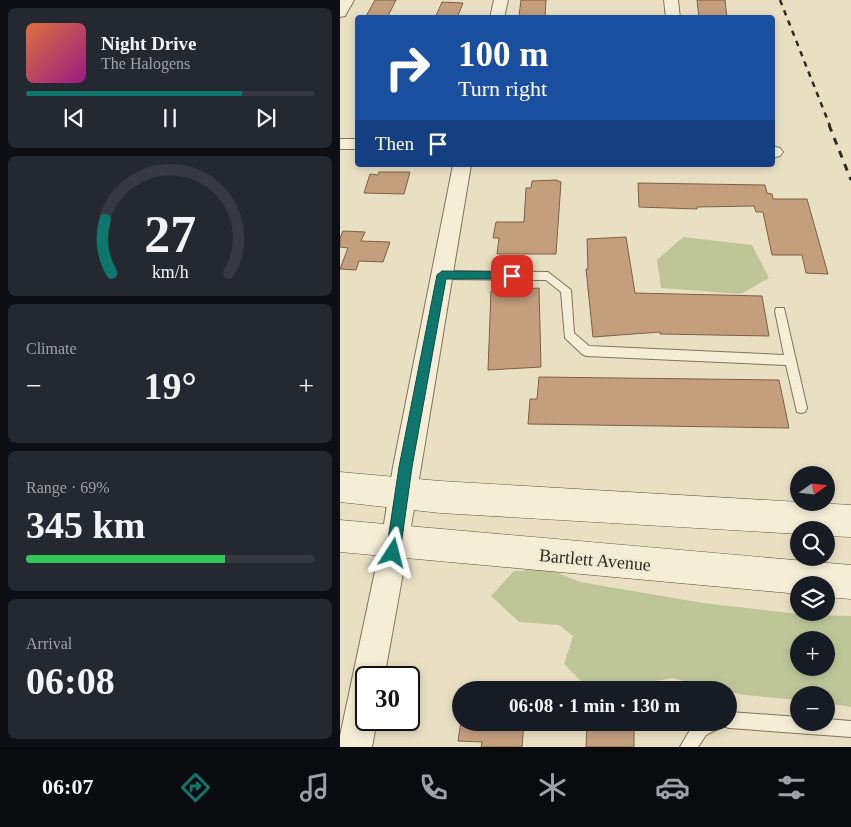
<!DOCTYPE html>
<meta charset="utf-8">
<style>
:root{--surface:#171b24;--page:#242831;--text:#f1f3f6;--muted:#9ea1a6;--line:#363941;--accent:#0f766e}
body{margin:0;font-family:Georgia,serif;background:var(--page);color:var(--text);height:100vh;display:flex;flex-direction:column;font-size:19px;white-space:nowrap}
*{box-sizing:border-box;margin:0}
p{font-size:16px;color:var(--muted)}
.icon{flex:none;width:28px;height:28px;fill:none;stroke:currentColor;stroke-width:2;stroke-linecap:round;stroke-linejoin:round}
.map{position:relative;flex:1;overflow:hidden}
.panel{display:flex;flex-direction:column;gap:8px;padding:8px;background:#0d0f14;width:340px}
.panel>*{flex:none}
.banner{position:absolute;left:15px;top:15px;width:420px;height:152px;border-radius:5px;box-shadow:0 2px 8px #0003;background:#1a4fa0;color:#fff;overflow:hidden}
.needle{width:32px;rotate:75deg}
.tools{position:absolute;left:450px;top:466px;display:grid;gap:10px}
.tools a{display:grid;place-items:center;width:45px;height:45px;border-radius:50%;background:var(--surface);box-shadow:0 2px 8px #0003;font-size:25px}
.speed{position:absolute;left:15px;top:666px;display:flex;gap:10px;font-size:25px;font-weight:700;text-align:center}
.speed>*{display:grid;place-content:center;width:65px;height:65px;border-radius:50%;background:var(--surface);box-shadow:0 2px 8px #0003;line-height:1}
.speed .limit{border:2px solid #111;border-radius:8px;background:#fff;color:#111}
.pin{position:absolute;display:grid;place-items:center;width:42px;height:42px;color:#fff;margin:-21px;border-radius:10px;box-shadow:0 2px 8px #0006}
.me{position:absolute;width:55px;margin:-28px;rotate:9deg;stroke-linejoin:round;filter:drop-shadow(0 0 4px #0008)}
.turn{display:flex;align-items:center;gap:18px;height:105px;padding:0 20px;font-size:22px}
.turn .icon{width:65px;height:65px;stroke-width:2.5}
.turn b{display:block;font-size:35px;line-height:42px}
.then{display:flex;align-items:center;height:48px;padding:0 20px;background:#0003;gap:10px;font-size:19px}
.big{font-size:38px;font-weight:700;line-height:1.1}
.panel .widget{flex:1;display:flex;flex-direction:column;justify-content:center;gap:8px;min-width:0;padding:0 18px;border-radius:8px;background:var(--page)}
.panel .dial{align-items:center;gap:0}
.dial svg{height:130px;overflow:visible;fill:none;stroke:var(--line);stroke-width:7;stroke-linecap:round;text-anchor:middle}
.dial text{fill:var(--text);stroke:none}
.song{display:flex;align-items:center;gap:15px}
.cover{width:60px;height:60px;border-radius:8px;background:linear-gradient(135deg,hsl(20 70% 55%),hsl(310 70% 35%))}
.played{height:5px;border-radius:2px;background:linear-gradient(90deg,var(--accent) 75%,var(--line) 75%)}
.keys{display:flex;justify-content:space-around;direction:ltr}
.heat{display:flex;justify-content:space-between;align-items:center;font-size:28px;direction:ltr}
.charge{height:8px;border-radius:4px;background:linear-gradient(90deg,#34c759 69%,var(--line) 0)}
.trip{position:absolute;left:112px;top:681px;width:285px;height:50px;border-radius:25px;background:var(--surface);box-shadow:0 2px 8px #0003;font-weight:700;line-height:50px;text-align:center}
.tab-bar{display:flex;height:80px;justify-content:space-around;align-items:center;background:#090b0e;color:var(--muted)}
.tab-bar .icon{width:35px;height:35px}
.tab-bar .selected{color:var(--accent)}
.tab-bar b{font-size:22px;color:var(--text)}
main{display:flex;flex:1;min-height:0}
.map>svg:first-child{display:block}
</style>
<main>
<section class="panel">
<div class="widget">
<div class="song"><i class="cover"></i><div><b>Night Drive</b><p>The Halogens</p></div></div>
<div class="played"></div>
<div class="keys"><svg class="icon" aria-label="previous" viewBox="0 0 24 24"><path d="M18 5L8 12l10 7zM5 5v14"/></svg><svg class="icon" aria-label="pause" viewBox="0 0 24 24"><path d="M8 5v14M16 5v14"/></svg><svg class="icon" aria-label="next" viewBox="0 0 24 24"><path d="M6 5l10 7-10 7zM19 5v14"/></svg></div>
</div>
<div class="widget dial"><svg viewBox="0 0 100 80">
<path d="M14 69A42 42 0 1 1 86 69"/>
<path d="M14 69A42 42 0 0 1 10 36" stroke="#0f766e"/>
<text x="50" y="56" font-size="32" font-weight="700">27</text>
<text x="50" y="72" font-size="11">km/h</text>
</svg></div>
<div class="widget"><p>Climate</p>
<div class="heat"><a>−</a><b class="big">19°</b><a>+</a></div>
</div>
<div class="widget"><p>Range · 69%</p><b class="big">345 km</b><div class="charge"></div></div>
<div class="widget"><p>Arrival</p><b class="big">06:08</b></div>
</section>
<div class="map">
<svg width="511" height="747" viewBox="0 0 511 747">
<rect width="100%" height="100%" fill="#e9e0c4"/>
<path fill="#bec699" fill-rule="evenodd" d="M343,237L412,245L429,278L401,294L321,288L317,260Z
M209,569L240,582L363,603L467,615L511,616V707L486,703V695H459V700L404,695L332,678L289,686L242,682L224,664L233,636L219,625L179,622L151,596L174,571ZM459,640H486V668H459Z"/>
<path fill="#c39f7e" stroke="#7e5f45" d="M35,0H56L47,18H25Z
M181,0H206L205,17L179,16Z
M357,0H385L387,18H359Z
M102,2L123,3L117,18H95Z
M39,172H70L64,194L24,193L30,174L38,175Z
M216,180L221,182L216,254H157L159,238H153L156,222H184L186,188H191L192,181Z
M298,183L425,185L427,193L432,194L433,199H467L488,274L466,273L462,255H432L423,212H416L414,206L357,207V209L299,207Z
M3,231L25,232L21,241L50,242L43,262L19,261L16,270L0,269L8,248L0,247V238Z
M286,237L295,293L422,296L429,336L320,334V332L253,337L246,269H248L247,239Z
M199,288L201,367L148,370L151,291Z
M199,377L439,380L449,428L188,424L190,399H197Z
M121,722H184L182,747H141L142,742L118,741Z
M247,722H294V747H246Z"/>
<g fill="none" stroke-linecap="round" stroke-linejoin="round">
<g stroke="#81725d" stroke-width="2">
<path id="lane" d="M102,271L208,272L231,290L234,333L249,346L444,355L435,311L436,308H444L467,408L465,412L461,413L457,412L446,365L246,356L242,354L225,338L221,292L206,280L102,279L97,275Z
M389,712L459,717V722H486V719L511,721V737L389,728L383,726L366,735L358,747H340L354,723L389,722Z"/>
</g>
<g stroke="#81725d" stroke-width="2">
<path id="street" d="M14,0L5,16L0,17V0Z
M154,0H168L164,18H150Z
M324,0H338L340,18H326Z
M0,139H18V149H0Z
M432,146L440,148L443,152L440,156L432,158Z
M113,165H131C102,336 76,507 44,678H26V720H37L32,747H0V736L41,543L53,467Z"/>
</g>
<g stroke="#635440" stroke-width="1">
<path id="secondary" d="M0,472L100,481L511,505V537L486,536V530H459V534L100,513L0,502Z
M0,520L511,565V599L486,597V585H459V594L0,552Z"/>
</g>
<use href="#lane" fill="#f5edd6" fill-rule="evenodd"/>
<use href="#street" fill="#f5edd6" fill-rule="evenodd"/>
<use href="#secondary" fill="#f5edd6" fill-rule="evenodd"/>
<path stroke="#332a1f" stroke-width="2.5" stroke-dasharray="5.5 5.5" stroke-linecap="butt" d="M440,0L490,126"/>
<path stroke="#332a1f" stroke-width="3" stroke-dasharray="7 7" stroke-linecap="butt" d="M489,125L511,180"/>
</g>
<path fill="#0f766e" stroke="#0a4d48" d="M102,271L172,272L178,276L172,279H106L72,467L60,553L58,558L53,560L48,558L46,553L59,467L97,275Z"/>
<g text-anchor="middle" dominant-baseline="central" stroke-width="5" stroke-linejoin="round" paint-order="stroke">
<g font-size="18" fill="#332a1f" stroke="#f1ead3">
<text transform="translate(255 560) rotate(5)">Bartlett Avenue</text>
</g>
</g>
</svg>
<div class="tools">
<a><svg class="needle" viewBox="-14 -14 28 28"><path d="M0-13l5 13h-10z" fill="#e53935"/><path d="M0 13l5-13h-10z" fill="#9ea1a6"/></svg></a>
<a><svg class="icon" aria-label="search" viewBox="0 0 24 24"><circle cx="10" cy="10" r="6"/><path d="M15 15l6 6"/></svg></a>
<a><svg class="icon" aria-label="layers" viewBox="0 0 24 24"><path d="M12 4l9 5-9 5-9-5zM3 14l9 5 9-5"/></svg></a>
<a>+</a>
<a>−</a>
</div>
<div class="speed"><div class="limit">30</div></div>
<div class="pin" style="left:172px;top:276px;background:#d93025"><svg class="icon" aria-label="arrive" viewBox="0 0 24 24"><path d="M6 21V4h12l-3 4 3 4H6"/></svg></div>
<svg class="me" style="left:53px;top:553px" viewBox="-20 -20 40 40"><path d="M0-17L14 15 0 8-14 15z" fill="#0f766e" stroke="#fff" stroke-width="4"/></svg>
<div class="trip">06:08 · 1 min · 130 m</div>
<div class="banner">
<div class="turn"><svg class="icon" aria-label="right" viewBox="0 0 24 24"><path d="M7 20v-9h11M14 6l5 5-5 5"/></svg><div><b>100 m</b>Turn right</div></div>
<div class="then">Then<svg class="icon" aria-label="arrive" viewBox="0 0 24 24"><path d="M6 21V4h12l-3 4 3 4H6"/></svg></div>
</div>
</div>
</main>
<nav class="tab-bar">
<b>06:07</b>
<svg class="icon selected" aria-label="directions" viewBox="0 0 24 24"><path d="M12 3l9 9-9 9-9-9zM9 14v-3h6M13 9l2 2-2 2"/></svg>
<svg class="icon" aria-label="music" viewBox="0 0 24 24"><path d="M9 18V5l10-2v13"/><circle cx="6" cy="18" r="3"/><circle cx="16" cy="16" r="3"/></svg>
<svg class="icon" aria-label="phone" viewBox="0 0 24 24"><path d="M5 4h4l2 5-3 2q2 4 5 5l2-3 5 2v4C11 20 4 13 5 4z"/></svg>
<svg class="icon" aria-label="climate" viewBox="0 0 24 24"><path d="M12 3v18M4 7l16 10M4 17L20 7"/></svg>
<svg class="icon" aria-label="car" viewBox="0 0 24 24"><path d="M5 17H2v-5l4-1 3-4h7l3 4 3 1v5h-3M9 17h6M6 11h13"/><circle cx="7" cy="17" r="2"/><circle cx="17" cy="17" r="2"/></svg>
<svg class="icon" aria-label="filters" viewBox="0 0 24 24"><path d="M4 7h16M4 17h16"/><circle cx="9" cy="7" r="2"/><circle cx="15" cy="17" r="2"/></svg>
</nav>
